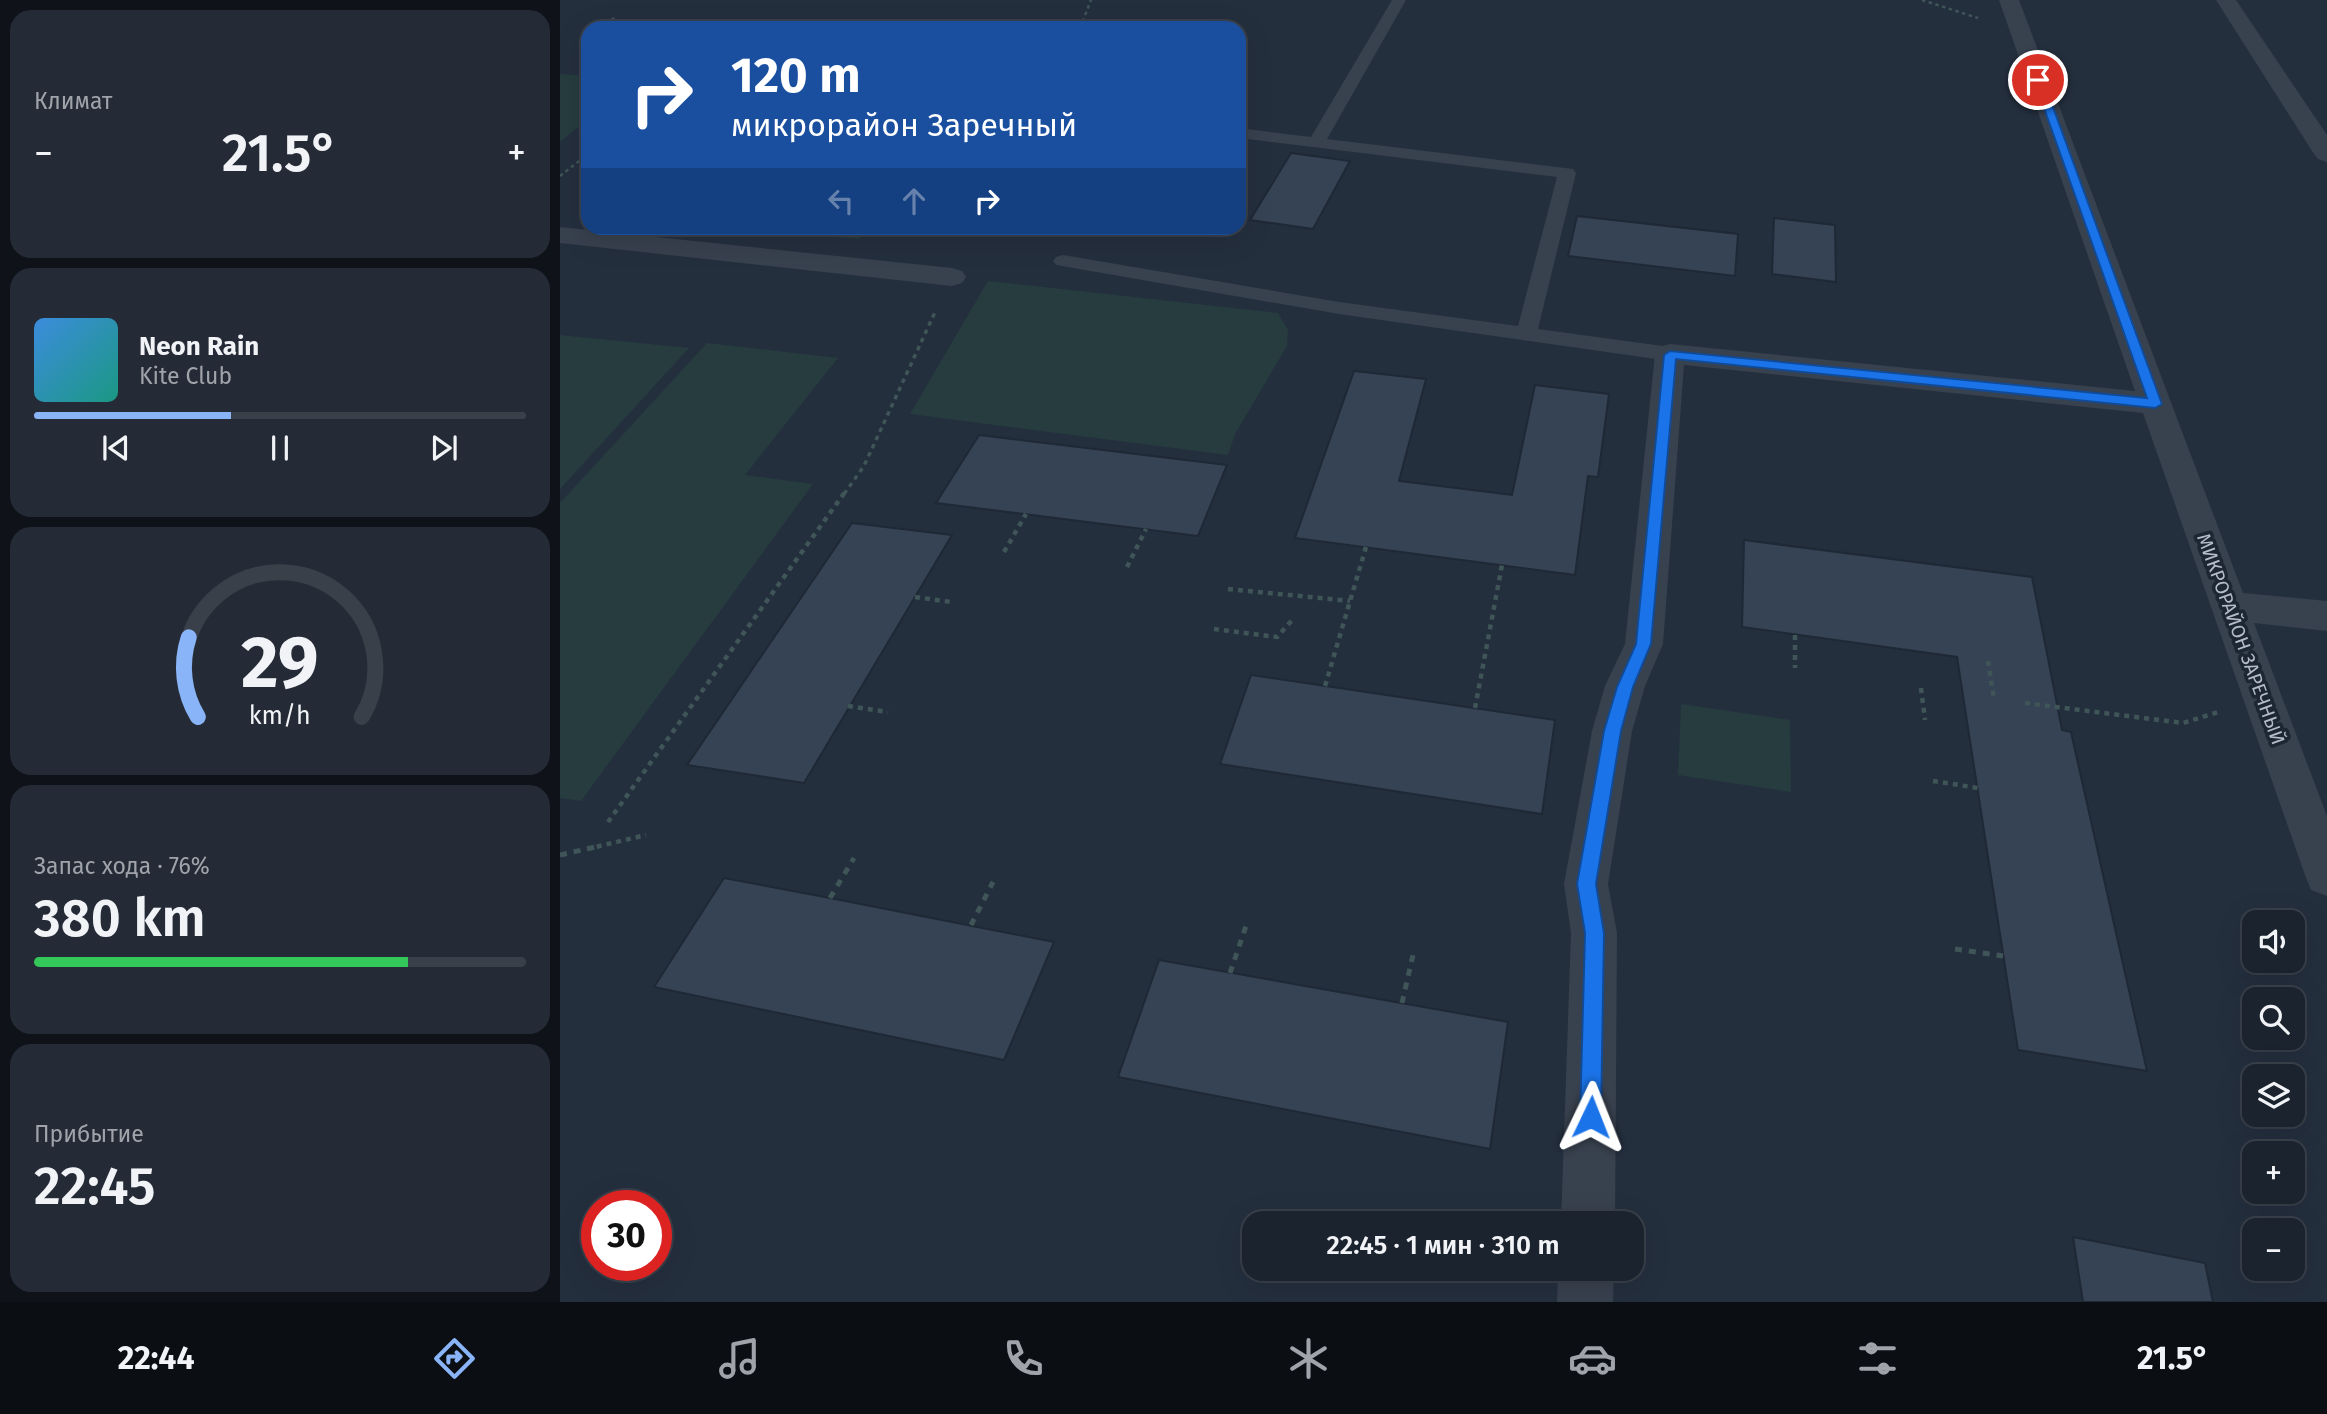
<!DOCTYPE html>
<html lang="ru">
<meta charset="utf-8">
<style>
:root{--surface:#1b232e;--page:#242b36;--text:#f1f3f6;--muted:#a0a4aa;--line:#39404a;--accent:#8ab4f8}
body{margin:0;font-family:"Fira Sans",sans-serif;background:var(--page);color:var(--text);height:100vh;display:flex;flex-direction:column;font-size:26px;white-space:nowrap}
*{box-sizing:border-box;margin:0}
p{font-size:23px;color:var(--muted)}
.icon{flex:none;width:38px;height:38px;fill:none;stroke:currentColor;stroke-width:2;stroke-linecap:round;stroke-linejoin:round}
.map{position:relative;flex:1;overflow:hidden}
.drawer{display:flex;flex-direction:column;gap:10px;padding:10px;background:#0f1319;width:560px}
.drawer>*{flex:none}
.hud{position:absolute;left:21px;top:21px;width:665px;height:214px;border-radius:21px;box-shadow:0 7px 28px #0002,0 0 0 2px var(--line);background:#1a4fa0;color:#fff;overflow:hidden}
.buttons{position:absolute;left:1682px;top:910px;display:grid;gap:14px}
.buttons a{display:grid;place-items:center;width:63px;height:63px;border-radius:14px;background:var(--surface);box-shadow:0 7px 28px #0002,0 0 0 2px var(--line);font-size:35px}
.speed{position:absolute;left:21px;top:1190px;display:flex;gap:14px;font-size:35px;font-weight:700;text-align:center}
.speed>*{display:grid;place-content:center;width:91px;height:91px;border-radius:50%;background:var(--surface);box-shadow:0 7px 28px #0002,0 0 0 2px var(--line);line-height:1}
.speed .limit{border:10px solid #d22;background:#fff;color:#111}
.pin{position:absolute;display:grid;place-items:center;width:60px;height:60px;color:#fff;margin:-30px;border:4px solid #fff;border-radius:50%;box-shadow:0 2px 7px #0007}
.me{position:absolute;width:77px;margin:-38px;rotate:2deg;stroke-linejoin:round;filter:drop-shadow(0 0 5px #0008)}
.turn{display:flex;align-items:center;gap:24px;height:147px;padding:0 35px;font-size:32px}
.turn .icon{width:91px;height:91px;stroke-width:2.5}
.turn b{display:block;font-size:49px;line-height:60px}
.lanes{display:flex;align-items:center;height:66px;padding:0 35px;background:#0003;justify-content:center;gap:35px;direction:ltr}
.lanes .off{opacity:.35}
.big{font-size:52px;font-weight:600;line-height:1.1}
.drawer .card{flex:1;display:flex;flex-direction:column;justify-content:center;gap:10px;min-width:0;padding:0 24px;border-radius:21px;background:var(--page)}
.drawer .dial{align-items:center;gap:0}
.dial svg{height:182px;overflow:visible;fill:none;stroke:var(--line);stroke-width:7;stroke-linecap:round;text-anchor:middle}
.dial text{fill:var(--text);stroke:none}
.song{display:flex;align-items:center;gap:21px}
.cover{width:84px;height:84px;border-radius:10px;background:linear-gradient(135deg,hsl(210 70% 55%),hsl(170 70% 35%))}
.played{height:7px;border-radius:4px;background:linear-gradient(90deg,var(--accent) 40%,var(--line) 40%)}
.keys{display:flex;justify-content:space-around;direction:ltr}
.heat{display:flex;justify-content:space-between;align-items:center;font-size:38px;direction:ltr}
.charge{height:10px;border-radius:5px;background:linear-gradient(90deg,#34c759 76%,var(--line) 0)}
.trip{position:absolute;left:682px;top:1211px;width:402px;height:70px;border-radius:21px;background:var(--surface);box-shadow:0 7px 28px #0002,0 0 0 2px var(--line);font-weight:600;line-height:70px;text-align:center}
.dock{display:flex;height:112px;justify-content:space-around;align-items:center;background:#0b0e12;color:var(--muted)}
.dock .icon{width:49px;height:49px}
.dock .on{color:var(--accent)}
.dock b{font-size:32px;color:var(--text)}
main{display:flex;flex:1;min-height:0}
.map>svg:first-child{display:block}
</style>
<main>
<section class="drawer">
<div class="card"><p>Климат</p>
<div class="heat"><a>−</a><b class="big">21.5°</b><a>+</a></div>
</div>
<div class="card">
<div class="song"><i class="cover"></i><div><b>Neon Rain</b><p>Kite Club</p></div></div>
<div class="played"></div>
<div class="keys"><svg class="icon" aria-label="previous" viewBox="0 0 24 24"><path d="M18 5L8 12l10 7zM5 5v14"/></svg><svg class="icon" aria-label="pause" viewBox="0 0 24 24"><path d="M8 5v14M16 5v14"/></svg><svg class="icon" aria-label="next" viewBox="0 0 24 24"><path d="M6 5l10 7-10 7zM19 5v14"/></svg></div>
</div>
<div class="card dial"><svg viewBox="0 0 100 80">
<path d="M14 69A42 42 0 1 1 86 69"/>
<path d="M14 69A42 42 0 0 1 10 34" stroke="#8ab4f8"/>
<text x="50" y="56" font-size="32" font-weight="700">29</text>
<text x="50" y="72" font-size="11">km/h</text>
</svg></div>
<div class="card"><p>Запас хода · 76%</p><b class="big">380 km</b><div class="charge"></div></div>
<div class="card"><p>Прибытие</p><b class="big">22:45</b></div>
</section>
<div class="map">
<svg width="1767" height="1302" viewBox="0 0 1767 1302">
<rect width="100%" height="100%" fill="#242f3e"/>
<path fill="#263c3f" d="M0,74L28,76V119L0,142Z
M172,228H309L299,239Z
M428,281L718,313L728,330L727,346L675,434L668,455L350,414Z
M0,335L129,348L0,489Z
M147,343L278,358L185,475L253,484L21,801L0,798V503Z
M1121,704L1230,720L1231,792L1118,775Z"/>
<path fill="#364354" stroke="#1f2835" stroke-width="2" d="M731,153L790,161L753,229L690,220Z
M1017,216L1178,234L1175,276L1008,256Z
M1214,218L1275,225L1276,282L1212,274Z
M794,371L866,379L839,481L952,495L975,385L1049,394L1038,477L1028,476L1015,575L735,538Z
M419,435L667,465L638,536L376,503Z
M292,523L392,535L244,783L127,765Z
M1184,540L1472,577L1502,730L1511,732L1587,1071L1458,1050L1397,657L1182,627Z
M691,675L995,720L982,814L660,764Z
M164,878L270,898L494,942L444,1060L94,987Z
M599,960L948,1022L930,1149L558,1077Z
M1513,1237L1645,1263L1653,1302H1523Z"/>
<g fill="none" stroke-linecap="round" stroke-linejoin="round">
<path stroke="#3f5557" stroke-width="2.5" stroke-dasharray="3.5 3.5" stroke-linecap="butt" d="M1362,0L1418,18
M40,28L57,16
M104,28L114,21
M520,28L531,0
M0,176L28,154"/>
<path stroke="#3f5557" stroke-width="3.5" stroke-dasharray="4.5 4.5" stroke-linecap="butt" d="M284,494L304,466L376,310"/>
<path stroke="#3f5557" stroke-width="4.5" stroke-dasharray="5 5" stroke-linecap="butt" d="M444,552L466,514
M567,567L586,529
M668,589L790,601
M355,597L391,602
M654,629L717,637L734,618
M1235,635V668
M1428,661L1434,698
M765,686L806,547
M1361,688L1365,720
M1465,703L1623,723L1658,712
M288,706L328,712
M915,708L942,565
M1373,781L1418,788
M48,822L285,492
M27,849L86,835"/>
<path stroke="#3f5557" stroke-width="5" stroke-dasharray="7 7" stroke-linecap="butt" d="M0,855L35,847
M270,898L294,858
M411,925L433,882
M1395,949L1443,956
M670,973L686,926
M842,1003L853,955"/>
<path fill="#38414e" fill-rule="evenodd" d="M832,0H846L767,139L1013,169L1016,173L978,329L1110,347L1117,349L1120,354L1117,359L1110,361L779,314L496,265L493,261L496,257L503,255L779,302L958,326L997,177L679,138V128L751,137Z"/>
<path fill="#38414e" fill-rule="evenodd" d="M1439,0H1459L1683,593L1767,601V631L1694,623L1767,816V896L1751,890L1745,875L1583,413L1124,365L1103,644L1085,686L1072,731L1048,884L1057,933L1055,1223H1001L1011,933L1004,884L1032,731L1045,686L1065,644L1095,354L1099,347L1110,344L1575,391Z
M1656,0H1676L1767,135V162L1758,159L1754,154Z
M0,227L392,268L402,271L406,277L402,283L392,286L0,243Z
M998,1269H1054L1053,1302H997Z"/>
</g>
<path fill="#1a73e8" stroke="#114b97" stroke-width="2" d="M1478,77L1483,80L1602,404L1595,408L1116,359L1091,644L1073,687L1061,731L1036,884L1044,933L1041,1117L1038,1125L1031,1128L1023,1125L1020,1117L1025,933L1017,884L1044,731L1057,687L1076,644L1104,355L1110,351L1587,398L1474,80Z"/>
<g text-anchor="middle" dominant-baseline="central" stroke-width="7" stroke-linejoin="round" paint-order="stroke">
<g font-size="19" fill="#b4bcc9" stroke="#1d2633">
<text transform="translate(1681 639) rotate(70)">МИКРОРАЙОН ЗАРЕЧНЫЙ</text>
</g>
</g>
</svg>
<div class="buttons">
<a><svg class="icon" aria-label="sound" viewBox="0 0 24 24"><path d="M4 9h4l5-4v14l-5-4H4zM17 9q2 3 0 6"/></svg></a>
<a><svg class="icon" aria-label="search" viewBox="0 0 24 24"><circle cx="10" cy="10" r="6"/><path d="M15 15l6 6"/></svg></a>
<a><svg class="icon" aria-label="layers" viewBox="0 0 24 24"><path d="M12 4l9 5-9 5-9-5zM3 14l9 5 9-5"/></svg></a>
<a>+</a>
<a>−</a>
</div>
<div class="speed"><div class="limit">30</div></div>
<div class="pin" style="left:1478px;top:80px;background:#d93025"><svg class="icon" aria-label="arrive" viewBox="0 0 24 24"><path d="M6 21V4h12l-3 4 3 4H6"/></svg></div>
<svg class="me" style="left:1031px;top:1117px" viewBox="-20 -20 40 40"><path d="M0-17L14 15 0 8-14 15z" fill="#1a73e8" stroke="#fff" stroke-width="4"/></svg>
<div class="trip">22:45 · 1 мин · 310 m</div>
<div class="hud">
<div class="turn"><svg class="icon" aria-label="right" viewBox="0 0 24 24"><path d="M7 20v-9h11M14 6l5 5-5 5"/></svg><div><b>120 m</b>микрорайон Заречный</div></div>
<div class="lanes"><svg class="icon off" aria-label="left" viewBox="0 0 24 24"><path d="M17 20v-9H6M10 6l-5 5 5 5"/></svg><svg class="icon off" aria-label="ahead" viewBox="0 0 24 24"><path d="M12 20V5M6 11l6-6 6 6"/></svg><svg class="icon" aria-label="right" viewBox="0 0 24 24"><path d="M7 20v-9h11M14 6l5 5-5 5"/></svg></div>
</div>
</div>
</main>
<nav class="dock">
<b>22:44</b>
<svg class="icon on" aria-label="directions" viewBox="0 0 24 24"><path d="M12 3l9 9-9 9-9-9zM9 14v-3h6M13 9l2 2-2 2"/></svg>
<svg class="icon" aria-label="music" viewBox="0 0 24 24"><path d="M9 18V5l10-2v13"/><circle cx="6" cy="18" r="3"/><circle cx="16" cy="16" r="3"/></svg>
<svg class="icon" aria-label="phone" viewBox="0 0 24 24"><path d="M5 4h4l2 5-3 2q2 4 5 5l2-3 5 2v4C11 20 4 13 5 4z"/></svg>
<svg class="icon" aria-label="climate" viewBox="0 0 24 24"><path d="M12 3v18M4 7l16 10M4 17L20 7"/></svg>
<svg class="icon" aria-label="car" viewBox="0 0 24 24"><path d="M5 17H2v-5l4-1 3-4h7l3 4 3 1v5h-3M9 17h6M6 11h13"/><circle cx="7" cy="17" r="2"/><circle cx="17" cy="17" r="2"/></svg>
<svg class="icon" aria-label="filters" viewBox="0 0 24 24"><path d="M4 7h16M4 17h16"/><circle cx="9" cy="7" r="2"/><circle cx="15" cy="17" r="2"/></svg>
<b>21.5°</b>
</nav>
